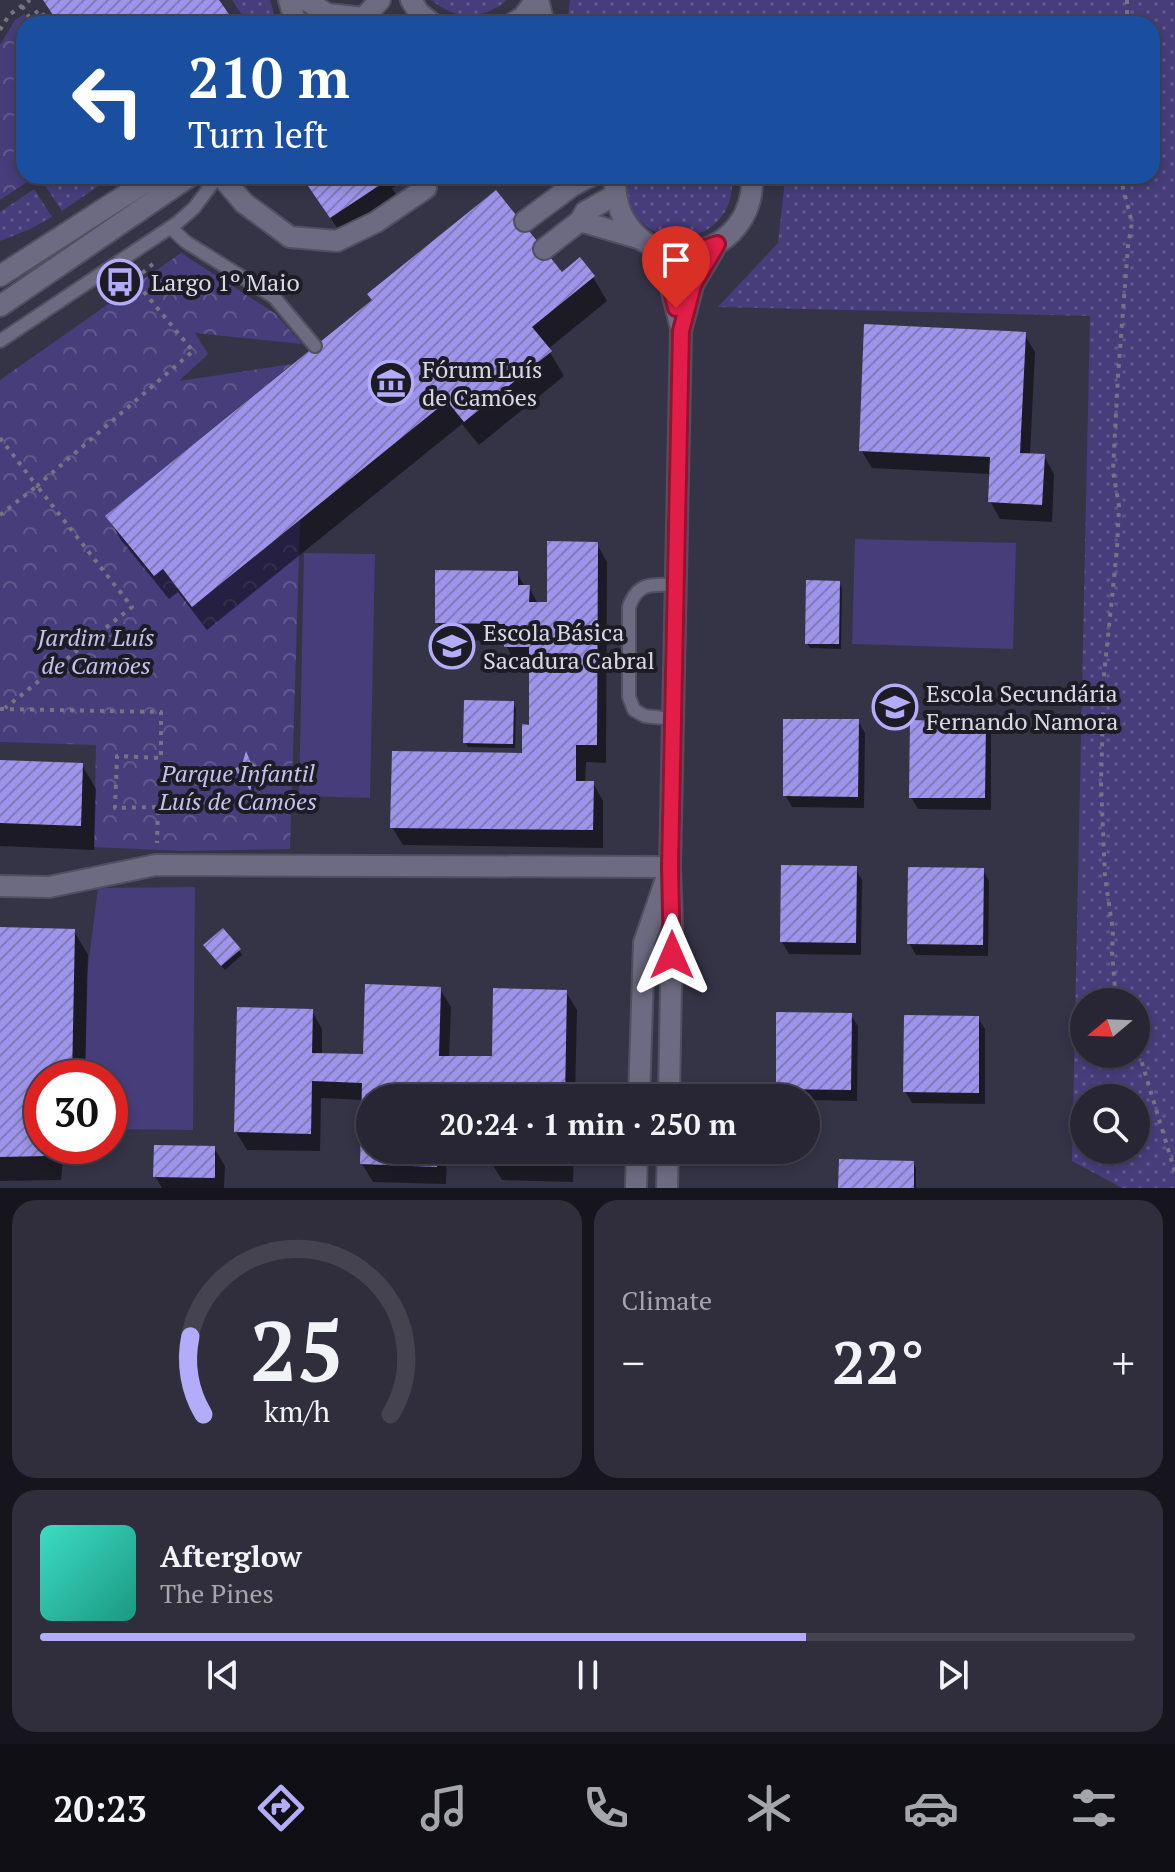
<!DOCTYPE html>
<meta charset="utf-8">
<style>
:root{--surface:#282634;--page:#302e3c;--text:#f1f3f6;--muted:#a5a5ac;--line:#44434f;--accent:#b3acf9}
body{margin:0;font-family:"PT Serif",serif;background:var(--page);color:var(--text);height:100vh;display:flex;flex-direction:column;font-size:30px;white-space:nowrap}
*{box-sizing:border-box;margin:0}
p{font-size:26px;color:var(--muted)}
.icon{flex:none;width:44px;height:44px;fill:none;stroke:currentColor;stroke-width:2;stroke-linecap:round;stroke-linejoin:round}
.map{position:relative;height:1188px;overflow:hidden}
.panel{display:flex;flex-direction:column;gap:12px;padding:12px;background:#16151d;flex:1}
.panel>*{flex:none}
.hud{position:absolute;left:16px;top:16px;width:1144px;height:168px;border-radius:24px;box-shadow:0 4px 12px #0003,0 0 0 2px var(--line);background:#1a4fa0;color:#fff;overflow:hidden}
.needle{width:52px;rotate:251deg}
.controls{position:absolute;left:1070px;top:988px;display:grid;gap:16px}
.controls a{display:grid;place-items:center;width:80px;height:80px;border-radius:50%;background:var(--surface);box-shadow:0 4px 12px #0003,0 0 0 2px var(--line);font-size:40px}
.speed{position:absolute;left:24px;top:1060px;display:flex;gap:16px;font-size:40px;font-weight:700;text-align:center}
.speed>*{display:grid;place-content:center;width:104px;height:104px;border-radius:50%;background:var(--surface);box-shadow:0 4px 12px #0003,0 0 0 2px var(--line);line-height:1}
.speed .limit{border:12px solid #d22;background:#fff;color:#111}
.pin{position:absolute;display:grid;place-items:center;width:68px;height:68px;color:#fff;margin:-82px -34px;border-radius:50% 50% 50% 0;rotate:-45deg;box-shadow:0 0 8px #0007}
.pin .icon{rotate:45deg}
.me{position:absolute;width:88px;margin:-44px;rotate:0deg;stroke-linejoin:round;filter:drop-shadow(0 0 6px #0008)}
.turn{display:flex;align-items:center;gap:28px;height:168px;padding:0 40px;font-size:36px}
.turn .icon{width:104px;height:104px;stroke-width:2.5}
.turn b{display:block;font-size:56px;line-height:68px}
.big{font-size:60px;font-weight:700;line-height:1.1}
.panel .tile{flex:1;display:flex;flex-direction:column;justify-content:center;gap:12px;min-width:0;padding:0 28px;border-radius:24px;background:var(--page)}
.panel .dial{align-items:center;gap:0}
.dial svg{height:208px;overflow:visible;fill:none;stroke:var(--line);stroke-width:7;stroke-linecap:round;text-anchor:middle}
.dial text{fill:var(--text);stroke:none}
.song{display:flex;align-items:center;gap:24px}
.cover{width:96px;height:96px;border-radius:12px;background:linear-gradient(135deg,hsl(170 70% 55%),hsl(170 70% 35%))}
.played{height:8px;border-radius:4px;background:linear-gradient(90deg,var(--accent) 70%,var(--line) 70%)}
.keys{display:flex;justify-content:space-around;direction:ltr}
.heat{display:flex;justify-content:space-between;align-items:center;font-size:44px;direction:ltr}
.panel .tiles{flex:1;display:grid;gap:12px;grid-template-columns:1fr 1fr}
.tile:last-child{grid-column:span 2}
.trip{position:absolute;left:356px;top:1084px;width:464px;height:80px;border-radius:40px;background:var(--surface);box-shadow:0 4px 12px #0003,0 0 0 2px var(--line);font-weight:700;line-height:80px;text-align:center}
.tabs{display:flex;height:128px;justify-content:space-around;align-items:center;background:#100f15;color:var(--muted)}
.tabs .icon{width:56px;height:56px}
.tabs .current{color:var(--accent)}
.tabs b{font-size:36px;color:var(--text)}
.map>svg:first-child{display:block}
</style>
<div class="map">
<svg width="1175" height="1188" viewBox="0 0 1175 1188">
<defs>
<pattern id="grass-dots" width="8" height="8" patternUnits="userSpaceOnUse" patternTransform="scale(2)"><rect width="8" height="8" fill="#473d7b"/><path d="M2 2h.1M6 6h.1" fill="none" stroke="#61588e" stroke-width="1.8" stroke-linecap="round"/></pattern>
<pattern id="park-crowns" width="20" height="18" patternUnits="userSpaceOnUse" patternTransform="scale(2)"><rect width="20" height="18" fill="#473d7b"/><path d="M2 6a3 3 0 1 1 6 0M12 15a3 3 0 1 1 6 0" fill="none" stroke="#61588e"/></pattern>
<pattern id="building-hatch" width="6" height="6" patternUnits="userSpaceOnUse" patternTransform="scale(2)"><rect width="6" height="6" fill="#9e94eb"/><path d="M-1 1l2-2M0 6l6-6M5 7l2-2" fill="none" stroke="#827bb9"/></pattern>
</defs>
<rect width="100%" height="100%" fill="#353346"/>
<path fill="url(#grass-dots)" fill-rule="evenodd" d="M232,0H270L277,24H248Z
M432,0H507C484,20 455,21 432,0Z
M570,0H1175V1188H1122L1072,1161L1090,316L718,307L778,243L785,180L783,176H1152V24H567ZM1136,1002V1054H1084V1002ZM1136,1098V1150H1084V1098Z
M55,176H113L62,211L44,184Z
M626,176H732C738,258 619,256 626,176Z
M34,189L52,217L30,229L0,241V212Z"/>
<path fill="url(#park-crowns)" d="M24,14L30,24H24V176H36L0,200V45L15,20Z
M181,253L276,314L302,344L195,333L208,354L179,381L292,364L105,516L153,576L163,569L192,607L300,520L290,849L182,851L94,847L96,745L0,742V380Z"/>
<path fill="#473d7b" d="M855,539L1016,543L1013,649L852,644Z
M304,553L375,554L370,798L299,796Z
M195,887L193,1130L110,1129V1078H85L87,974L98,888Z"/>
<path fill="#0007" d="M321,176H406L408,179L392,188L398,198L342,235L319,201Z
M562,274L593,277L607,301L548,349L564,376L479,445L462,424L207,630L178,592L169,599L121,540L108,516Z
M1024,334L1035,352L1030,455L1044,456L1054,474L1052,522L1000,519L990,501L991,474L872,468L861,450Z
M597,544L607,562L606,763L586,762L585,783H593L603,801V848L403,845L392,827L524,755L531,727V665L517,664L506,646V641L447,640L437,622L517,573L525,587H529L538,604H549Z
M839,583L842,588L841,649L810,648L807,643Z
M513,703L516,708L515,748L468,747L465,742Z
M858,721L865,733L864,808L792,807L785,795Z
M984,723L991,735V810L918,809L911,797Z
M0,762L82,765L96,789L94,850L0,846Z
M251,765L263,771L266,776L256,782L253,792L248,782L238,775L235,771Z
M855,868L862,880L861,955L789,954L782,942Z
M983,870L989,881L988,956L916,955L909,943Z
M0,929L74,931L88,955L85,1078H42V1146H84L83,1154L63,1161L61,1180L0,1181Z
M239,950L242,955L225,970L208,951Z
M440,989L451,1007L449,1058H494L566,992L577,1010L575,1098H370V1150H447L446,1184L373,1182L362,1164L364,1100L321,1098L320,1151L247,1150L236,1132L312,1011L322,1029V1055L365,1056Z
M851,1015L858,1026L857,1101L806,1100V1098H783L778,1088Z
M978,1018L985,1029V1104L912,1103L905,1091Z
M214,1148L225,1166L224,1188H162L155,1176Z
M491,1150H574L573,1182L502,1180L491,1162Z
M913,1162L916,1168V1188H840Z"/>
<path fill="url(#building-hatch)" d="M43,0H219L236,24H59Z
M317,176H387L389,179L330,218L306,183Z
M496,190L562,272L580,257L595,276L532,327L552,351L464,422L447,401L192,607L163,569L154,576L105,516L372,300L367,294Z
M864,324L1026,332L1020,453L1045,454L1042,505L988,502L990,457L859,451Z
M547,541L598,542L597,745H576V781H594L593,830L390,828L392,751L522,753V724L529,725V647H504L505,624L435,623V570L518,571V585H530L529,602H547Z
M806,580L840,581L839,644H805Z
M464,700L514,701L513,744L463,743Z
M783,719H859L858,797L783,796Z
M910,720L986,722L985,798H909Z
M246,751L251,763L265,770L254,776L250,791L243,777L232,770L242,765Z
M0,760L83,763L81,826L0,823Z
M781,865L857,866L856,943L780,942Z
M908,867L984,868L983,945L907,944Z
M0,927L75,929L72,1078H42V1146H49L48,1156L0,1157Z
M223,928L241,949L221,966L203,945Z
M365,984L441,987L439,1056H492L493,988L567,990L565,1098H491V1082L439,1084L438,1098H370V1150H437V1167L360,1164L362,1083L312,1081L311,1134L234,1132L237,1007L313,1009L312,1053L363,1054Z
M776,1012L852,1013L851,1090L776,1089Z
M904,1015L979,1016V1093L903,1092Z
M154,1145L215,1146V1178L153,1177Z
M489,1150H564V1164L489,1162Z
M839,1159L914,1161V1188H838Z"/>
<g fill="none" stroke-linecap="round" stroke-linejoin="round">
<g stroke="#515060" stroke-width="16">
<path id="lane" d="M171,228L186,242L274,297L315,346
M0,341L177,223L194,208L218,176
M673,719L645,716L634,710L629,697V607C638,581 653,585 676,585"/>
</g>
<g stroke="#515060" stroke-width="24">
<path id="street" d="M289,0L296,24
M306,0L327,14L364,18
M538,0L544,24
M221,176L244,203L290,237L337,241L376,222L426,188
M614,176C615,188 616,201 621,213C654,283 756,255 752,176
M525,221L572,186L591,176
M580,221L641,239
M657,247L670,284L681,328
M544,249L580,221L585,212L615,195
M0,886L49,887L156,865L670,867
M639,1098L644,943L666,879
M669,1098L672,927L670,867L681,331L693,285L717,244
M636,1188L637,1150
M667,1188L668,1150"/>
</g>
<g stroke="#515060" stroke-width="24">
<path id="secondary" d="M411,0L419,13L433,24
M358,24L380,0
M512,24L523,17L536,0
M0,276L155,176
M0,306L190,176"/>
</g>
<path stroke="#757384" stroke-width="4" stroke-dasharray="4 6" stroke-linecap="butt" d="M1127,0V24
M22,6L29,17L40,10L46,19L39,24
M0,30L9,15L30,0
M1120,176L1132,223L1128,246L1118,376L1113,471L1119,506L1117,549L1104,675L1101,783L1105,877L1113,931L1112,952L1115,988L1121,1002
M0,438L37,486L193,351L134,280L154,263L153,260
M0,515L37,486L132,607L5,708
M0,709L161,712V758L117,756L115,808L158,807L157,843
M1136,1043L1175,1172"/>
<use href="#lane" stroke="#6c6b81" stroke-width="12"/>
<use href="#street" stroke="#6c6b81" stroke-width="20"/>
<use href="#secondary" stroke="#6c6b81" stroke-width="20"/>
</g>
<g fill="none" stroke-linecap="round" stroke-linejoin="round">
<g stroke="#92132f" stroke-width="20">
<path id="route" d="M672,955L670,867L681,331L693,285L717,244C693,253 681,254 657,247L670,284L676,308"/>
</g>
<use href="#route" stroke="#e11d48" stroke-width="14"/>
</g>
<defs>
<g id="bus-ring" transform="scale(2.3)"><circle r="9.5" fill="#1d1c25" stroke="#b3acf9" stroke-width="1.5"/><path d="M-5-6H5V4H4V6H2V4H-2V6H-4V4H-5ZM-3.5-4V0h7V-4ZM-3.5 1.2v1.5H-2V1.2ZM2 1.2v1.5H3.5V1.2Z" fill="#b3acf9"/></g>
<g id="museum-ring" transform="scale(2.3)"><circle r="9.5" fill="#1d1c25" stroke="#b3acf9" stroke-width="1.5"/><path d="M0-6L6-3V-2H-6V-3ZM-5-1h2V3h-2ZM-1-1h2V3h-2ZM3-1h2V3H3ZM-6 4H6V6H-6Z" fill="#b3acf9"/></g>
<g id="school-ring" transform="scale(2.3)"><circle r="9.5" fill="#1d1c25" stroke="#b3acf9" stroke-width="1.5"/><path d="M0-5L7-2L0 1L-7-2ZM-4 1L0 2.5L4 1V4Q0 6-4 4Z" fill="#b3acf9"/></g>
</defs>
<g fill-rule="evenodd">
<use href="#bus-ring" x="120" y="282"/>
<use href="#museum-ring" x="391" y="383"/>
<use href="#school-ring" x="452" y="646"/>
<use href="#school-ring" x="895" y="707"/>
</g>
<g text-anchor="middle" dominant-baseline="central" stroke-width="8" stroke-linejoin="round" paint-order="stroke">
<g font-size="24" fill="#d9d8e5" stroke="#1d1c25" text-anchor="start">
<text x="151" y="282">Largo 1º Maio</text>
<text x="422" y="369">Fórum Luís<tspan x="422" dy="28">de Camões</tspan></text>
<text x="483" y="632">Escola Básica<tspan x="483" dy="28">Sacadura Cabral</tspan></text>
<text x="926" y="693">Escola Secundária<tspan x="926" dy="28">Fernando Namora</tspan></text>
</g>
<g font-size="24" font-style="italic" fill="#c4c1ee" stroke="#1d1c25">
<text x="96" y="637">Jardim Luís<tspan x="96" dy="28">de Camões</tspan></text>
<text x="238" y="773">Parque Infantil<tspan x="238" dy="28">Luís de Camões</tspan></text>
</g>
</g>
</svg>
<div class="controls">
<a><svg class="needle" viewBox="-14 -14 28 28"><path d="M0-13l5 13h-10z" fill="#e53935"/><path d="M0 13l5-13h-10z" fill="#a5a5ac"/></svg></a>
<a><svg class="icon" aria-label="search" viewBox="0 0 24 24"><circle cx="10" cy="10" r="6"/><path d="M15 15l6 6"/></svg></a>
</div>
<div class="speed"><div class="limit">30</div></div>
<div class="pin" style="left:676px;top:308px;background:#d93025"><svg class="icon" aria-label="arrive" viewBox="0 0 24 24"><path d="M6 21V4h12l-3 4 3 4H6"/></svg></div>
<svg class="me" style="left:672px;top:955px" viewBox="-20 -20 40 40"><path d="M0-17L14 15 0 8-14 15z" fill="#e11d48" stroke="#fff" stroke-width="4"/></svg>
<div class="trip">20:24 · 1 min · 250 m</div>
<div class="hud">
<div class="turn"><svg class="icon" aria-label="left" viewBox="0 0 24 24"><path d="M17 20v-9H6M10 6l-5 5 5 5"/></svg><div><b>210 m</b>Turn left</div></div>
</div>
</div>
<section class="panel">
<div class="tiles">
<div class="tile dial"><svg viewBox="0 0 100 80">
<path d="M14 69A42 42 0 1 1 86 69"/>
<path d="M14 69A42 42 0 0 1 9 39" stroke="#b3acf9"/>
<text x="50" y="56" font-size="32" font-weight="700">25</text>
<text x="50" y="72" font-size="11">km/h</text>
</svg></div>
<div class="tile"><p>Climate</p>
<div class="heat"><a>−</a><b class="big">22°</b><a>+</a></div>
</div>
<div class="tile">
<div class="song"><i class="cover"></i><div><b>Afterglow</b><p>The Pines</p></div></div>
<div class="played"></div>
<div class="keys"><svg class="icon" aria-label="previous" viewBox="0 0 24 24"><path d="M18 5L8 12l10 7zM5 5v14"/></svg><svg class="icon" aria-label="pause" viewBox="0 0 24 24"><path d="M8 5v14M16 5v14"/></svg><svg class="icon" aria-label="next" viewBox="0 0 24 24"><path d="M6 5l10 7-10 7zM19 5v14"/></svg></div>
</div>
</div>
</section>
<nav class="tabs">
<b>20:23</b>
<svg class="icon current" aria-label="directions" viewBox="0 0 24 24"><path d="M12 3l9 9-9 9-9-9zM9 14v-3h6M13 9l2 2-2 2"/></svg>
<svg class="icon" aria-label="music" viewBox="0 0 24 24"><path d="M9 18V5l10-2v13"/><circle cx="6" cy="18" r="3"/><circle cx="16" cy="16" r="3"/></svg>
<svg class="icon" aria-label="phone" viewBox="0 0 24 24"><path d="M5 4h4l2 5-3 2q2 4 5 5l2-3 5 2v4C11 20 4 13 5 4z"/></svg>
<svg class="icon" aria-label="climate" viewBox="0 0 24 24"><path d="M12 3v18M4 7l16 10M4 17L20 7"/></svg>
<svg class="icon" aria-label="car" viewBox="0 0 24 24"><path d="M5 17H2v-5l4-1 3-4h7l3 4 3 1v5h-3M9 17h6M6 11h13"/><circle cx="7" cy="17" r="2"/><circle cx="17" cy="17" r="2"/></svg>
<svg class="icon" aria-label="filters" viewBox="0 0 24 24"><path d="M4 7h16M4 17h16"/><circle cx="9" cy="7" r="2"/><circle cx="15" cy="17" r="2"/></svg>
</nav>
